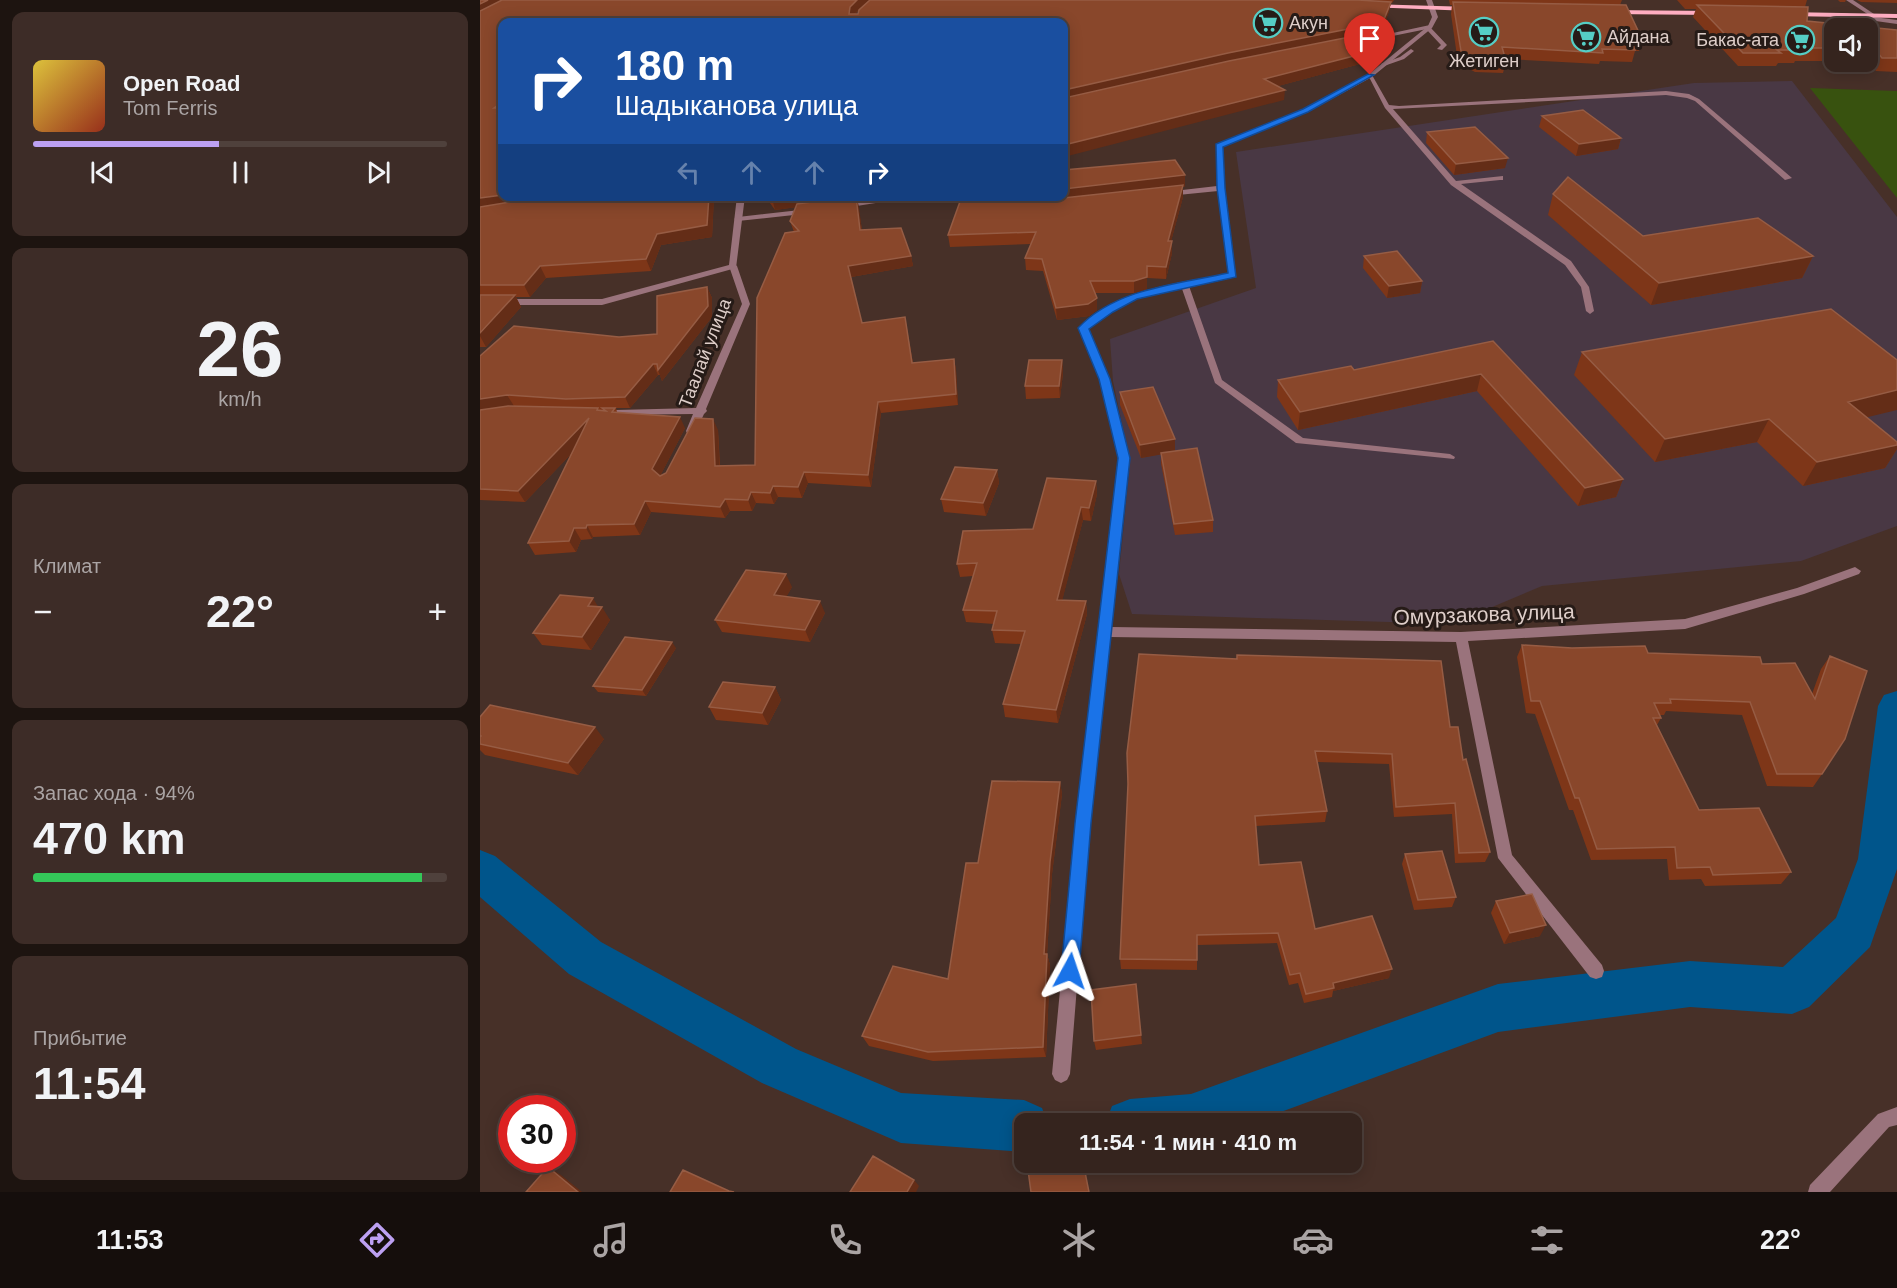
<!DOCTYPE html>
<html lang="ru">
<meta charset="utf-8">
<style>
:root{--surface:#35241e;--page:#3d2c27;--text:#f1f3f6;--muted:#aaa4a4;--line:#4f413c;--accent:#bca0f2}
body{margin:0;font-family:Helvetica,sans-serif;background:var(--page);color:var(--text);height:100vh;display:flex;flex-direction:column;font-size:22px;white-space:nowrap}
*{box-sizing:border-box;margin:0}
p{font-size:20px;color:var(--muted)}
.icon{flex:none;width:33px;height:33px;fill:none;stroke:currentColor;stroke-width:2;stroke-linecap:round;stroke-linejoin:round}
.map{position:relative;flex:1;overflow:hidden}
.drawer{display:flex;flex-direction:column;gap:12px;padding:12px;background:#1d1410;width:480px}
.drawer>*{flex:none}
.top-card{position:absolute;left:18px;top:18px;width:570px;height:183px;border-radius:12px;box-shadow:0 3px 15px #0003,0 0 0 2px var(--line);background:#1a4fa0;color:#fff;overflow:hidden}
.fabs{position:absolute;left:1344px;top:18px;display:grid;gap:12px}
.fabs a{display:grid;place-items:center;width:54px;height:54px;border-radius:12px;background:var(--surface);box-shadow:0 3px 15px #0003,0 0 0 2px var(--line);font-size:30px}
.speed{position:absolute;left:18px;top:1095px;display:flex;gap:12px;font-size:30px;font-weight:700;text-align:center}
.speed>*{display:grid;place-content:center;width:78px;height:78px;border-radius:50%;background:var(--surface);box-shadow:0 3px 15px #0003,0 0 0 2px var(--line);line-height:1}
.speed .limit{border:9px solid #d22;background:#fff;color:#111}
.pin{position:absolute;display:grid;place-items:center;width:51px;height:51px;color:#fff;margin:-62px -26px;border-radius:50% 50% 50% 0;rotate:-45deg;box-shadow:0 0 6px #0007}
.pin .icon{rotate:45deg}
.me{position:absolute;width:66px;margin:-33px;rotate:5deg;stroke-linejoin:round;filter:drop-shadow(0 0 4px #0008)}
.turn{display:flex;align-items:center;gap:21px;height:126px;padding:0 18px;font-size:27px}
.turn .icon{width:78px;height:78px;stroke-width:2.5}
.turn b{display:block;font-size:42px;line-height:51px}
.lanes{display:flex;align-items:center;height:57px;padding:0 18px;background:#0003;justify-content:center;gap:30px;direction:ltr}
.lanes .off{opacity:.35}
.big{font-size:45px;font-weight:700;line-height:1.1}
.drawer .tile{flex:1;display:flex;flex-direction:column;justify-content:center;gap:9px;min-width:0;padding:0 21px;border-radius:12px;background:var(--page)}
.drawer .dial{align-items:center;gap:0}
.dial b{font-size:78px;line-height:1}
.song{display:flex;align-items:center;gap:18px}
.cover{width:72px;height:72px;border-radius:9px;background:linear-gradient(135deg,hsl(50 70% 55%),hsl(10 70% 35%))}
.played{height:6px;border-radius:3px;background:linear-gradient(90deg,var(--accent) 45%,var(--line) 45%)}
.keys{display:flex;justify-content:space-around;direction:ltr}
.heat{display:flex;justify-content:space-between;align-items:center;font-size:33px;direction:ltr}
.charge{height:9px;border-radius:4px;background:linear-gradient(90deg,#34c759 94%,var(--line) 0)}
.trip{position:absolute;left:534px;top:1113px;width:348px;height:60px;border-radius:12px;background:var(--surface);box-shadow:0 3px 15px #0003,0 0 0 2px var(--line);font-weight:700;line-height:60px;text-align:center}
.dock{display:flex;height:96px;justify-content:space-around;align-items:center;background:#150e0c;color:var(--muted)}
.dock .icon{width:42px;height:42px}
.dock .selected{color:var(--accent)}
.dock b{font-size:27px;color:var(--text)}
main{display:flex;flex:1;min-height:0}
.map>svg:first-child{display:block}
</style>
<main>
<section class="drawer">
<div class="tile">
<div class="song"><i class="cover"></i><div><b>Open Road</b><p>Tom Ferris</p></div></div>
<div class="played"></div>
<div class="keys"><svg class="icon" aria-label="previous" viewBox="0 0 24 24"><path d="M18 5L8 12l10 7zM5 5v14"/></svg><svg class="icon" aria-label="pause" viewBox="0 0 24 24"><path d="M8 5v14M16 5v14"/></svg><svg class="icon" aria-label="next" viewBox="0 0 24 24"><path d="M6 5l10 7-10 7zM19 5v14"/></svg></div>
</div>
<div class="tile dial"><b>26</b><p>km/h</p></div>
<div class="tile"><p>Климат</p>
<div class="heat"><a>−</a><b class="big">22°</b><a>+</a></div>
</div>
<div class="tile"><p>Запас хода · 94%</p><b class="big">470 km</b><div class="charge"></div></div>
<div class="tile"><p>Прибытие</p><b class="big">11:54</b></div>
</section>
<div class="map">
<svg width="1417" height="1192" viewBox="0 0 1417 1192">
<rect width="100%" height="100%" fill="#473028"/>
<path fill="#493844" d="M1312,81L1417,217V526L1321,561L1062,586L972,624L652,614L639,574L650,462L633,381L630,339L776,288L756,152L1214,83Z"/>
<path fill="#38520f" d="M1330,88L1417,91V198Z"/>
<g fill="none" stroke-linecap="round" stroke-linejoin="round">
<path fill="#00558b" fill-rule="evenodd" d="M1417,691V869L1390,947L1329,1007L1312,1014L1210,1007L1018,1032L768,1124H625L632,1106L650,1099L711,1094L1018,984L1210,961L1303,967L1356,918L1378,859L1398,706L1404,695Z
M0,850L15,856L121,942L316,1049L421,1093L544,1100L562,1108L568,1124H544V1152L421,1143L282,1083L89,974L0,897Z"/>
<path fill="#9a737c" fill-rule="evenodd" d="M946,27H950L967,45L962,50L957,49L961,45L946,29Z
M931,49L934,51L924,59L904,66L901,64L920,57Z
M888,75H892L909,105L919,106L1186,91L1209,94L1219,99L1312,178L1305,180L1215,101L1207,98L1186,95L913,109L976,181L1023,176V180H1020L981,184L1091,261L1109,287L1114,311L1110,314L1106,311L1101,287L1085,265L971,185L905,108Z
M705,283L709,286L742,380L823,438L970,454L975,457L974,459L816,443L735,383L701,286Z
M1417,1107V1125L1409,1127L1350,1192H1328L1330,1185L1398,1114Z"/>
<path fill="#9a737c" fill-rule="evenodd" d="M946,0H952L958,17L952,28L892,77L828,112L743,147L745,188L756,277L656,299L632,311L609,329L630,379L649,458L631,627L981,632L1205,619L1317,588L1375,567L1381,571L1379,574L1324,594L1205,629L988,641L1032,855L1122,965L1124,971L1122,977L1116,979L1110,977L1018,858L976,642L630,637L610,823L590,1074L587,1080L581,1083L575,1080L572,1074L596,823L639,458L620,379L599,328C637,289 698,285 749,273L738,191L688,196H685V192L737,186L736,144L824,110L888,75L948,26L952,17Z
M1366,0H1373L1397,16L1392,17Z
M417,196H440L364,208L360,206L364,204Z
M329,209L333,211L332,213L258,221L254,219L258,217Z
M253,263L257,266L270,304L226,409L227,411L224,414L215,433H207L206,431L213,414L132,415V411L136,410L216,408L262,304L249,266Z"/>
<path fill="#9a737c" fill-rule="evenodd" d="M1362,13L1417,20V24L1360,16Z
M950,25L952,28L883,42L880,40Z
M257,196H265L256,268L122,305H0V299H122L249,265Z"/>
<path fill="#feadc1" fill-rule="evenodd" d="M889,4L991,7L995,9L991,11L887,7Z
M1126,10L1234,11L1238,13L1234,15L1129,14Z
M1306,12L1417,14V18L1309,16Z"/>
</g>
<path fill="#7e3618" d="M0,0H389L375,14H378L390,0H914L912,3H911L909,11L902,32L900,33L899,41L891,61L798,86L804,100L584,22H22V196H234L232,237L181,245L171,271L66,278L50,297H36L41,307L6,347H0Z
M969,0H1142L1140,5L1162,39L1159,51H1155L1152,62L1120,61L1119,64L1025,59L1026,61L1023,73L995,72L978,63L971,14L972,5H970Z
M1197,0H1327L1325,7L1327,21L1417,30V72L1396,71L1388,61V28H1354V61H1315L1314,63H1298L1296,66H1258L1213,17L1216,9H1205Z
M1358,0H1366L1365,2H1360Z
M1377,0H1417V3L1381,2Z
M1062,116L1141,138L1138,149L1096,156L1059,127Z
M947,132L1025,168L974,175L946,143Z
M584,170L705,175V186L703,187V197L691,241L692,253L686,279L667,278V289L654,293H615L617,298V310L609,316L577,320L563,271L546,270L545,258L551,244L470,247L468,235L482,196H584Z
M1073,194L1163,236L1333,256L1322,278L1171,305L1068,215Z
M285,196H378V199H377L382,230L431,256L433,266L371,277L382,323L425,317L433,363L474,359L476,370L478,405L401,413L391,487L328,483L322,498L298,497L294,504L276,503L272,511H250L245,518L171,512L160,535L113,537L112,539L101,540L96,552L55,555L48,543L91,454L45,502L0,500V356L139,337L177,334L227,287L232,298V317L182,381L180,375H178L150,408H136L137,412L205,428L180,476L186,473L238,430L240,465H275L314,232L310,221L316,207L295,210Z
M884,256L942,281L940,293L907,298L883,268Z
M1013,341L1143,479L1136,497L1098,506L997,391L818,430L797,397L798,380L874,370Z
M1102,352L1387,417L1417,442V449L1405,468L1323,486L1277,442L1175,462L1094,375Z
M582,360L583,373L580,398L546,399L545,386Z
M640,392L695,451L733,520V532L695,535L681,464V454L661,458L640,405Z
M517,470L519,483L506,516L464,512L461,499Z
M616,481L617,494L611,521L603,520L582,600L606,601L607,614L578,723L525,717L523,704L541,644L515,643L512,630L514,624L486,622L483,610L493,576L480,577L477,564L553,529Z
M312,587L306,597L345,613L330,642L242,632L235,620Z
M119,607L130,620L111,650L62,645L53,633Z
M1042,645L1168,653L1282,664L1332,694L1341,669L1350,656L1342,774L1333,787L1287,786L1262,715L1186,711L1184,715H1180L1181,718L1177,725L1219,810L1311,872L1301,884L1225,886L1221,879L1189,880L1187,859L1111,860L1093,810H1089L1055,714L1046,713L1037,657Z
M196,648L166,696L118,692L113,686Z
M295,687L301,700L288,725L236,720L229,707Z
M0,717L124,739L98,775L5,755L0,750Z
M970,727L983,760L1010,852L1005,862L975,863L972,814L914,817L909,764L837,762L847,811L845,822L776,826L779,865L835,929L909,978L853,991L852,997L824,1003L818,983L809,985L797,943L717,945V970L641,969L640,959L648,784Z
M580,782L582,794L572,874L567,954L570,965L566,1057L453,1061L389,1046L382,1036L468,979L498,863Z
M925,854L976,897L972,907L934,910L922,864Z
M1016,901L1060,936L1024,944L1011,913Z
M656,984L662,1044L616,1050L614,1041Z"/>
<path fill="#642d17" d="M8,0H30L0,16V4Z
M377,0H389L372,16L369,14L370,7Z
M911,2L909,11L902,32L900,33L899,41L891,61L784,90V79L584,101V90Z
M805,90L804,100L584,157V145Z
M22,102V124L14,108Z
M1141,138L1138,149L1096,156L1099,144Z
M1028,158L1025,168L974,175L976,164Z
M705,175V186L703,187V197L688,253V241L585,201L584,189Z
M22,195V196H96L0,211V198Z
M229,196H234L232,237L181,245L171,271L166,259L177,234Z
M304,196H318L320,204L318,207L295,210L292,198Z
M321,196H378V199H377L379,207L383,240L324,206Z
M692,241V253L686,279V267Z
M431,256L433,266L371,277L368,266Z
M1333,256L1322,278L1171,305L1179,283Z
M60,266L66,278L50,297L44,285Z
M667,266V289L654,293V281Z
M942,281L940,293L907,298L909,286Z
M227,287L232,298V317L182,381L178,370Z
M35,295L41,307L6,347L0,336V333Z
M617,298V310L609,316L577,320L576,308Z
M474,359L476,370L478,405L476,394Z
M582,360L583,373L580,398L579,386Z
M173,364L178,375L150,408L145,397Z
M1001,374L997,391L818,430L820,412Z
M1417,390V410L1355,425L1368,402Z
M27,395L34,406L0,412V399Z
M398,402L401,413L391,487L388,475Z
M200,417L205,428L178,480L172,469Z
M109,418L115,429L45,502L38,491Z
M233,419L238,430L240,477L235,466Z
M1289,419L1277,442L1175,462L1185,439Z
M695,439V452L661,458L660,445Z
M1417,445V449L1405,468L1323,486L1337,462Z
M517,470L519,483L506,516L503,503Z
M324,472L328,483L322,498L318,487Z
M1143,479L1136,497L1098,506L1105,488Z
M616,481L617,494L611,521L609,508Z
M293,486L298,497L294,504L290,493Z
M271,492L276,503L272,511L268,500Z
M245,499L250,511L245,518L240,507Z
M165,501L171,512L160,535L154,524Z
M601,507L603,520L579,613L577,600Z
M107,525L113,537L112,539L106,528Z
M94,528L101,540L96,552L89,541Z
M306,574L312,587L300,608L294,595Z
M113,598L120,610L122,607L130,620L111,650L102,637L108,606Z
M340,601L345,613L330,642L325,630Z
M606,601L607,614L578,723L576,710Z
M192,642L196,648L166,696L162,690Z
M295,687L301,700L288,725L282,713Z
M115,727L124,739L98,775L88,763Z
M580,782L582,794L572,874L567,954L570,965L566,1057L563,1047L564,954L570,862Z
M1066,925L1060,936L1024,944L1030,933Z
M912,969L909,978L853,991L854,988L853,983Z
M68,1167L81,1175L102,1192H98Z
M434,1180L439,1186L436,1192H427Z"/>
<path fill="#89472b" stroke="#965c44" stroke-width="1.5" d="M0,0H8L0,4Z
M22,0H377L370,7L369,14H378L379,10L390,0H878L911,2L903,22L748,53L584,90V22H22V102L14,108H22L17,113L22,114V195L0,198V11Z
M973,2L1146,5L1162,39H1150L1155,50L1122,49L1123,53L1022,47L1026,61L998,60L981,51Z
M1217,5L1328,7L1327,21L1417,30V58H1402L1394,48H1388V28H1354V48H1317L1319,50H1297L1301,53H1263Z
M900,31L893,51L784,79L805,90L584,145V98L749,61Z
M1103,110L1141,138L1099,144L1062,116Z
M995,127L1028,158L976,164L947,132Z
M695,160L705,175L584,189V170Z
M1088,177L1163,236L1278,218L1333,256L1179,283L1073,194Z
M703,185L688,241H692L686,267L667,266V277L654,281H610L617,298L608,304L576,308L562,259L545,258L556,232L468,235L482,196H580L583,198Z
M67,196H229L227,225L177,234L166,259L60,266L44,285H0V207Z
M376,196L380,230L421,228L431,256L368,266L382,323L425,317L432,363L474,359L476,394L398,402L388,475L324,472L318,487L293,486L290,493L271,492L268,500L245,499L240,507L165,501L154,524L107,525L106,528H94L89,541L48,543L109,418L38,491L0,489V410L28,406L118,408L117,410L126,411L122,408H135L132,412L200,417L172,469L180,476L186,473L215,418L233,419L235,466L275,465L277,298L305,233L319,231L310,221L317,204Z
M917,251L942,281L909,286L884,256Z
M227,287L228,306L178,370L177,364H173L145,397L86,399L27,395L0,399V356L34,326L139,337L177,334V296Z
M0,295H35L0,333Z
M1351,309L1417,360V390L1368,402L1417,442V445L1337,462L1289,419L1185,439L1102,352Z
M1013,341L1143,479L1105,488L1001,374L820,412L798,380L871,366L874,370Z
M549,360H582L579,386H545Z
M673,387L695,439L660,445L640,392Z
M717,448L733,520L694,524L681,453Z
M475,467L517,470L503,503L461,499Z
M567,478L616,481L609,508L601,507L577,600L606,601L576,710L523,704L545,631L512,630L517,611L483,610L497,563L477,564L483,531L553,529Z
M266,570L306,574L294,595L340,601L325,630L235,620Z
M80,595L113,598L108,606L122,607L102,637L53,633Z
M145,637L192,642L162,690L113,686Z
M1042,645L1092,648L1165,646L1168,653L1280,657L1282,664L1315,663L1335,699L1350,656L1387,671L1365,739L1342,774H1297L1270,702L1190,699L1191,703H1174L1181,718H1173L1219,810L1279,808L1311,872L1233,875L1230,867L1197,868L1195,847L1117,849L1099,798H1095L1060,701H1051Z
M659,654L757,659V655L961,661L970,727H978L983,760L986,759L1010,852L979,853L975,803L916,807L912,754L835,751L847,811L775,816L779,865L821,862L835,929L892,916L912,969L853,983L854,988L826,994L820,973L810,975L798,933L717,935V960L640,959L648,784L647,753Z
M243,682L295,687L282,713L229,707Z
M10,705L115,727L88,763L0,744V737L1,736L0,735V717Z
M512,781L580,782L570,862L564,954H567L563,1047L448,1052L382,1036L413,966L468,979L486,863H498Z
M962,851L976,897L938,900L925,854Z
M1052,894L1066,925L1030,933L1016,901Z
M656,984L661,1035L614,1041L611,990Z
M393,1156L434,1180L427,1192H370Z
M573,1162H603L609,1192H551L548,1170Z
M68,1167L98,1192H46Z
M203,1170L249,1191L254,1192H190Z"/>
<path fill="#1a73e8" stroke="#114b97" stroke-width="1.5" d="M888,74L894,75L828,112L743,147L745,188L756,277L657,299L633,312L609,329L630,379L650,458L611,823L599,971L596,978L590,980L583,978L581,971L595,823L638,458L619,379L598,328C636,288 698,284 748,273L737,188L736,144L823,109Z"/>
<defs>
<g id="supermarket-ring" transform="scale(1.5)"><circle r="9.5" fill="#261b17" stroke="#55cec5" stroke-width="1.5"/><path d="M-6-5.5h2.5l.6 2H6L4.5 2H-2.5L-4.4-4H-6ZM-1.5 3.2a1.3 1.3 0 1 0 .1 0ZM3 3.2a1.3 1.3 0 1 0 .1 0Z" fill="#55cec5"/></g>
</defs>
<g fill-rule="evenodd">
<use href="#supermarket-ring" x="788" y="23"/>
<use href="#supermarket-ring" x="1004" y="32"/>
<use href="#supermarket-ring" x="1106" y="37"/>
<use href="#supermarket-ring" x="1320" y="40"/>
</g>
<g text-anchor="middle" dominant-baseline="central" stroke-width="6" stroke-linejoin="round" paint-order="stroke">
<g font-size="18" fill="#decec9" stroke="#261b17" text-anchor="start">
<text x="809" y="23">Акун</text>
<text x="1127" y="37">Айдана</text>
<text x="1299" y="40" text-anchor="end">Бакас-ата</text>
<text x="1004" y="61" text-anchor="middle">Жетиген</text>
</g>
<g font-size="18" fill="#decec9" stroke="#261b17">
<text transform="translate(225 353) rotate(-69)">Таалай улица</text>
</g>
<g font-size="21" fill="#decec9" stroke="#261b17">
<text transform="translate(1004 614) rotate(-2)">Омурзакова улица</text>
</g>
</g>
</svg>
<div class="fabs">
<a><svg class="icon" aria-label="sound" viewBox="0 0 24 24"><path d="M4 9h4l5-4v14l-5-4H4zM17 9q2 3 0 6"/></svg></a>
</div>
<div class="speed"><div class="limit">30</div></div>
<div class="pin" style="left:890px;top:75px;background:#d93025"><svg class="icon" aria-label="arrive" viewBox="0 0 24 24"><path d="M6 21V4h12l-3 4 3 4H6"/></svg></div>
<svg class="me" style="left:590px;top:971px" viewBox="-20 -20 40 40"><path d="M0-17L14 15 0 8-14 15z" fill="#1a73e8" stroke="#fff" stroke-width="4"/></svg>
<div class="trip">11:54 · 1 мин · 410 m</div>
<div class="top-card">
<div class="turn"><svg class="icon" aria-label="right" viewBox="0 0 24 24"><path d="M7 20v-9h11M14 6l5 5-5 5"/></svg><div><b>180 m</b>Шадыканова улица</div></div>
<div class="lanes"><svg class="icon off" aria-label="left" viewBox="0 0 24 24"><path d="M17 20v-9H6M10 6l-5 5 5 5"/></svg><svg class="icon off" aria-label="ahead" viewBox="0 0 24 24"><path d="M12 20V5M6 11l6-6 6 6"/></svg><svg class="icon off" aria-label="ahead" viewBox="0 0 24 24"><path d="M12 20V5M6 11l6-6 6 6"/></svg><svg class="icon" aria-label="right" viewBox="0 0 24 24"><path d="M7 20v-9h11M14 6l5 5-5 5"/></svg></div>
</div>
</div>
</main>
<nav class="dock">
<b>11:53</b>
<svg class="icon selected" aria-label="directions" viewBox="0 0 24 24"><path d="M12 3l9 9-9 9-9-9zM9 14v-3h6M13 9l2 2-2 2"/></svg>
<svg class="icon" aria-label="music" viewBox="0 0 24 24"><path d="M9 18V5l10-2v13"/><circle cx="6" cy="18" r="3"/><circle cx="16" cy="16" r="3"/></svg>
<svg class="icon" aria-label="phone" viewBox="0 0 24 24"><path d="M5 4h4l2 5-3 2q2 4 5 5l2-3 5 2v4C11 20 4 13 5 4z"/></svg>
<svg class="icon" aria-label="climate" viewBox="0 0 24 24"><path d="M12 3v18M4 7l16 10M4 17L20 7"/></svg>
<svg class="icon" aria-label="car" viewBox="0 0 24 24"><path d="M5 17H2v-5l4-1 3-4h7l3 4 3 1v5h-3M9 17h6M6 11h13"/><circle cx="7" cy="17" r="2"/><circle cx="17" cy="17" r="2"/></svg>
<svg class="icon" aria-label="filters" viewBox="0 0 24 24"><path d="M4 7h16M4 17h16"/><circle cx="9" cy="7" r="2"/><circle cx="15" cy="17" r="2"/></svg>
<b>22°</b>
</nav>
